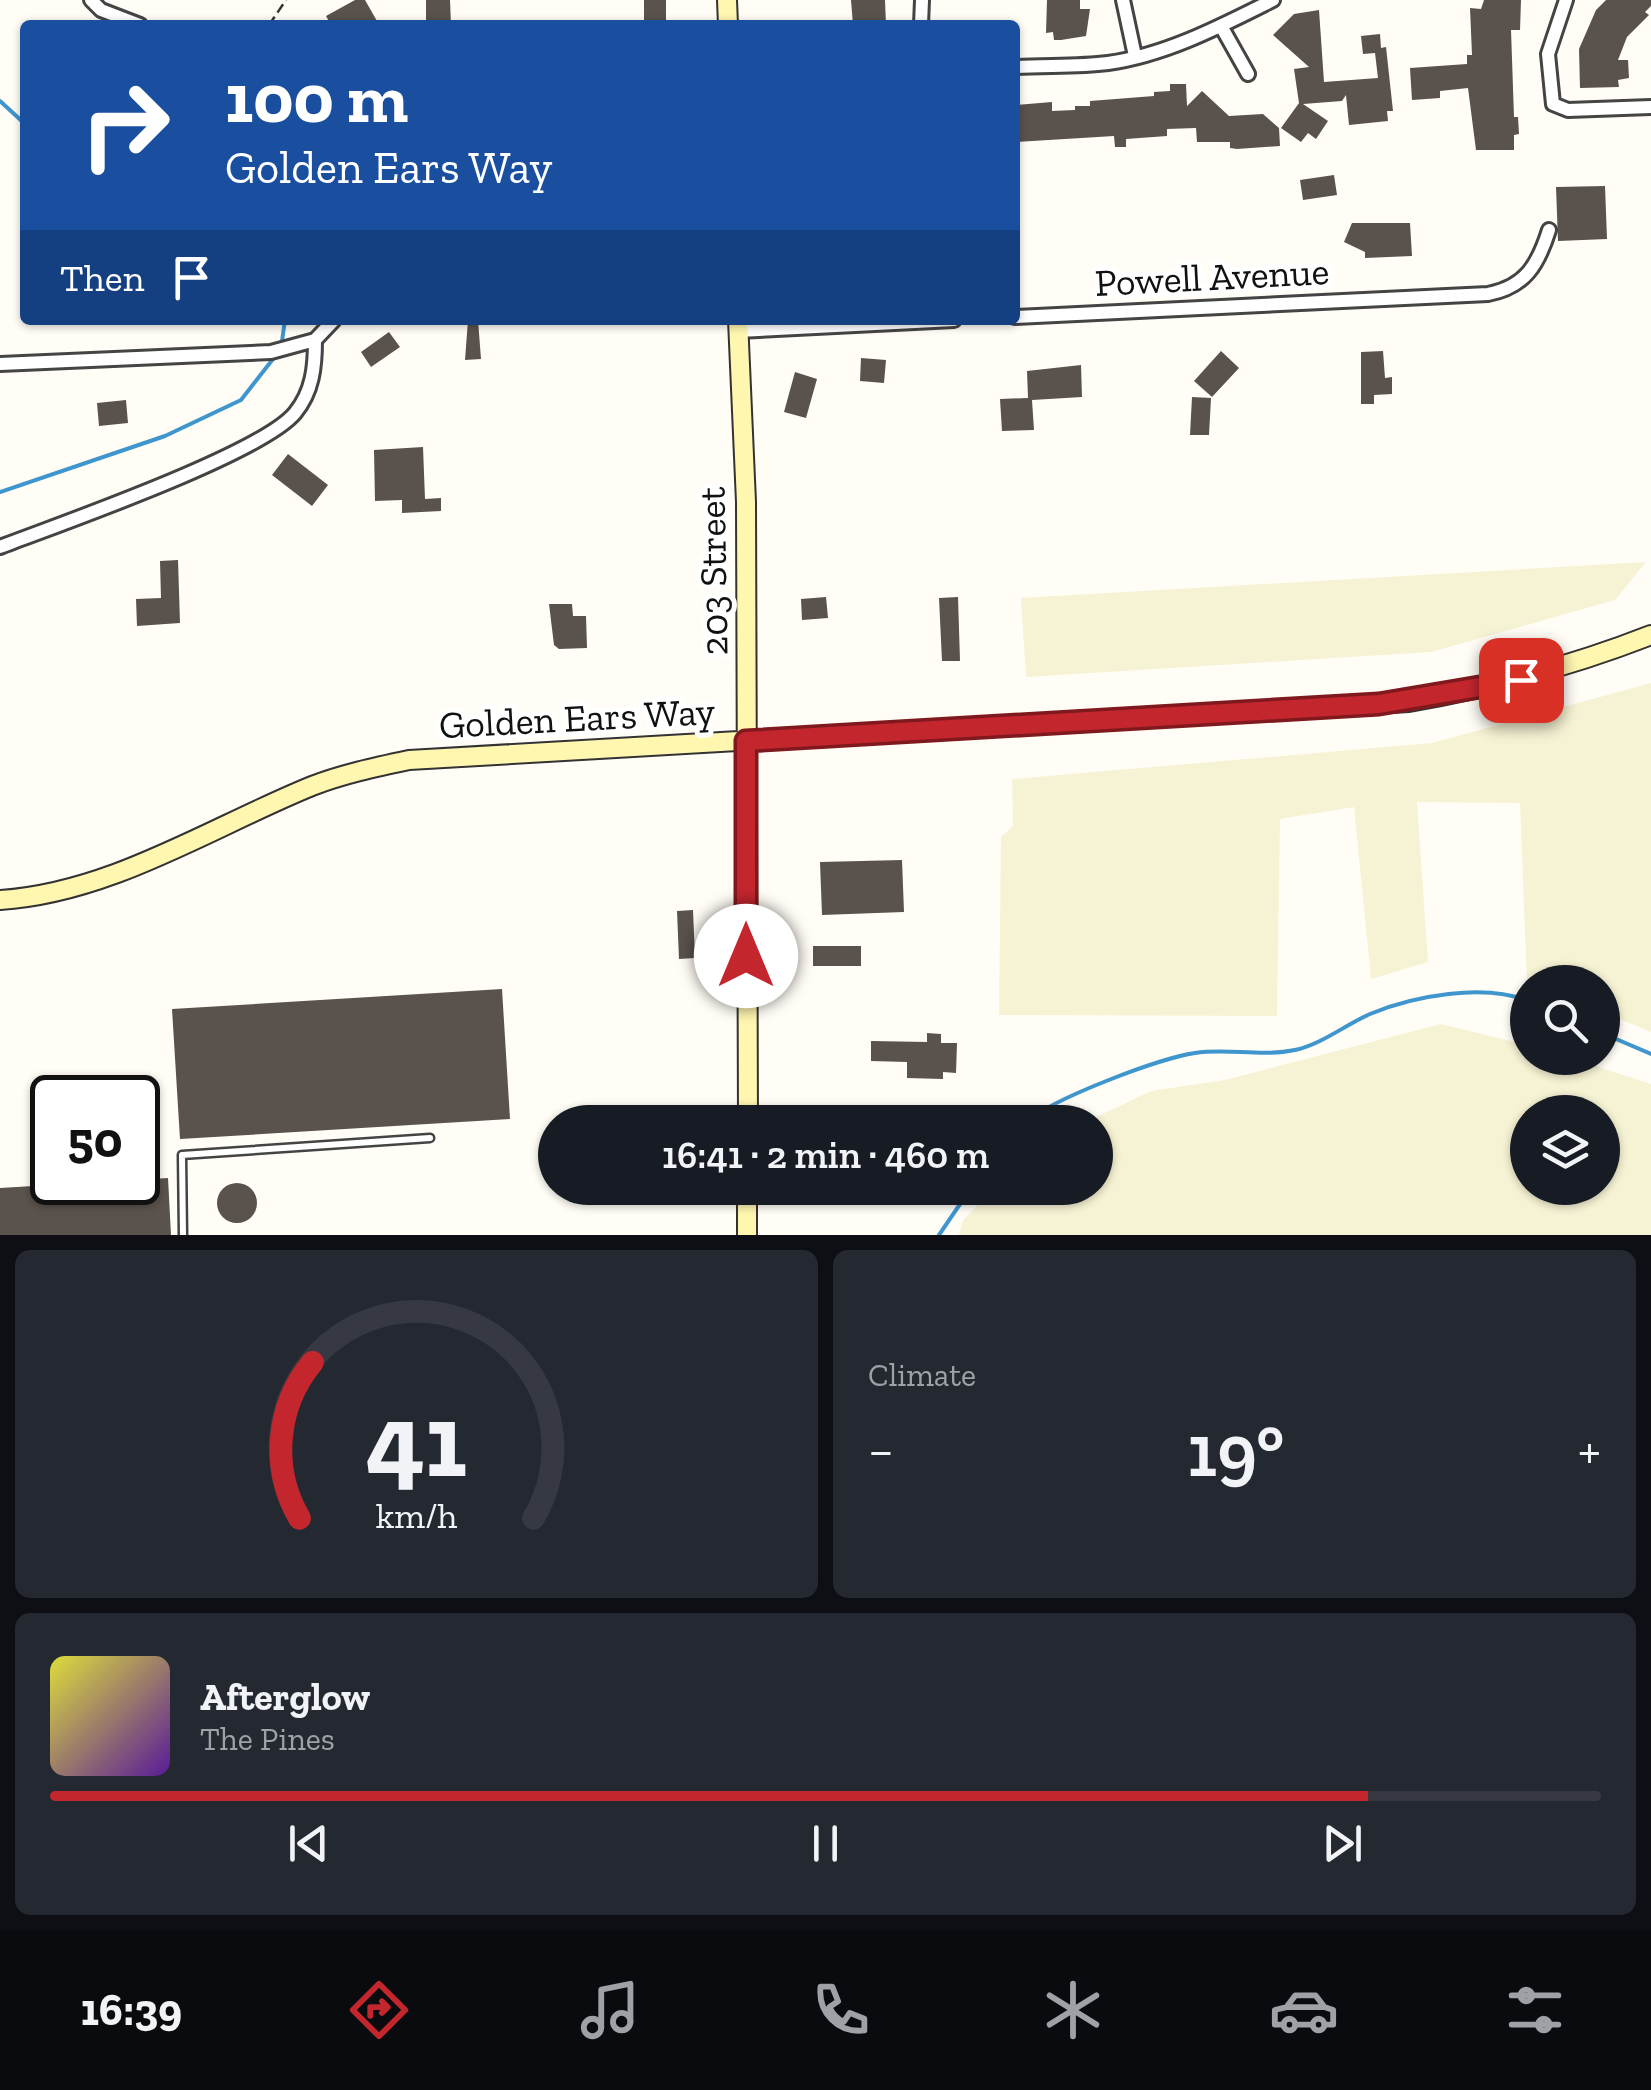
<!DOCTYPE html>
<meta charset="utf-8">
<style>
:root{--surface:#171b24;--page:#242831;--text:#f1f3f6;--muted:#9ea1a6;--line:#363941;--accent:#c4262e}
body{margin:0;font-family:"Zilla Slab",serif;background:var(--page);color:var(--text);height:100vh;display:flex;flex-direction:column;font-size:38px;white-space:nowrap}
*{box-sizing:border-box;margin:0}
p{font-size:32px;color:var(--muted)}
.icon{flex:none;width:55px;height:55px;fill:none;stroke:currentColor;stroke-width:2;stroke-linecap:round;stroke-linejoin:round}
.map{position:relative;height:1235px;overflow:hidden}
.panel{display:flex;flex-direction:column;gap:15px;padding:15px;background:#0d0f14;flex:1}
.panel>*{flex:none}
.guide{position:absolute;left:20px;top:20px;width:1000px;height:305px;border-radius:10px;box-shadow:0 2px 8px #0004;background:#1a4fa0;color:#fff;overflow:hidden}
.fabs{position:absolute;left:1510px;top:965px;display:grid;gap:20px}
.fabs a{display:grid;place-items:center;width:110px;height:110px;border-radius:50%;background:var(--surface);box-shadow:0 2px 8px #0004;font-size:50px}
.speed{position:absolute;left:30px;top:1075px;display:flex;gap:20px;font-size:50px;font-weight:700;text-align:center}
.speed>*{display:grid;place-content:center;width:130px;height:130px;border-radius:50%;background:var(--surface);box-shadow:0 2px 8px #0004;line-height:1}
.speed .limit{border:5px solid #111;border-radius:15px;background:#fff;color:#111}
.pin{position:absolute;display:grid;place-items:center;width:85px;height:85px;color:#fff;margin:-42px;border-radius:20px;box-shadow:0 5px 15px #0006}
.me{position:absolute;width:110px;margin:-55px;rotate:0deg;stroke-linejoin:round;filter:drop-shadow(0 0 8px #0008)}
.turn{display:flex;align-items:center;gap:35px;height:210px;padding:0 40px;font-size:45px}
.turn .icon{width:130px;height:130px;stroke-width:2.5}
.turn b{display:block;font-size:70px;line-height:85px}
.then{display:flex;align-items:center;height:95px;padding:0 40px;background:#0003;gap:20px;font-size:38px}
.big{font-size:75px;font-weight:600;line-height:1.1}
.panel .widget{flex:1;display:flex;flex-direction:column;justify-content:center;gap:15px;min-width:0;padding:0 35px;border-radius:15px;background:var(--page)}
.panel .dial{align-items:center;gap:0}
.dial svg{height:260px;overflow:visible;fill:none;stroke:var(--line);stroke-width:7;stroke-linecap:round;text-anchor:middle}
.dial text{fill:var(--text);stroke:none}
.song{display:flex;align-items:center;gap:30px}
.cover{width:120px;height:120px;border-radius:15px;background:linear-gradient(135deg,hsl(60 70% 55%),hsl(270 70% 35%))}
.played{height:10px;border-radius:5px;background:linear-gradient(90deg,var(--accent) 85%,var(--line) 85%)}
.keys{display:flex;justify-content:space-around;direction:ltr}
.heat{display:flex;justify-content:space-between;align-items:center;font-size:55px;direction:ltr}
.panel .tiles{flex:1;display:grid;gap:15px;grid-template-columns:1fr 1fr}
.widget:last-child{grid-column:span 2}
.trip{position:absolute;left:538px;top:1105px;width:575px;height:100px;border-radius:50px;background:var(--surface);box-shadow:0 2px 8px #0004;font-weight:600;line-height:100px;text-align:center}
.menu{display:flex;height:160px;justify-content:space-around;align-items:center;background:#090b0e;color:var(--muted)}
.menu .icon{width:70px;height:70px}
.menu .active{color:var(--accent)}
.menu b{font-size:45px;color:var(--text)}
.map>svg:first-child{display:block}
</style>
<div class="map">
<svg width="1651" height="1235" viewBox="0 0 1651 1235">
<rect width="100%" height="100%" fill="#fffdf5"/>
<path fill="#f6f3d4" fill-rule="evenodd" d="M1646,562L1615,600L1431,652L1026,677L1021,598Z
M1651,683V1032L1603,1012L1602,982H1527L1520,803L1417,802L1428,962L1371,979L1354,807L1280,819L1277,1016L999,1015L1001,837L1013,826L1012,779L1432,743Z
M1441,1024L1527,1045L1528,1058H1572L1651,1084V1235H959L963,1220L995,1188H1095V1122H1086L1151,1091L1225,1080ZM1528,1112H1602V1188H1528Z"/>
<g fill="none" stroke-linecap="round" stroke-linejoin="round">
<path stroke="#3f96cf" stroke-width="4" d="M0,101L25,124
M282,341L285,320
M0,492L165,436L241,400L273,359
M1602,1033L1651,1054
M1027,1122C1051,1099 1160,1058 1195,1053C1228,1048 1262,1057 1295,1050C1322,1044 1345,1025 1370,1014C1413,996 1484,983 1528,1001
M939,1235L971,1188"/>
</g>
<path fill="#5a524d" d="M355,0H365L377,21L331,25L326,16Z
M426,0H450L451,25H426Z
M644,0H666V25H644Z
M851,0H885L886,25H853Z
M1047,0H1080V9H1090L1086,36L1061,40H1054L1053,32L1046,33Z
M1484,0H1521L1520,30H1511L1514,117H1518L1519,134L1514,135V150H1476L1468,88L1440,91V98L1412,100L1410,68L1467,64V55H1472L1470,8L1481,9Z
M1606,0H1651V6L1645,12L1649,15L1627,37L1618,60H1628L1629,78L1618,80L1619,87L1580,88L1579,49L1596,10Z
M1319,10L1324,82L1378,78L1375,53L1363,54L1361,36L1380,34L1381,48L1386,47L1393,111H1387L1388,121L1349,125L1346,95L1342,101L1303,104L1328,121L1316,139L1308,133L1301,142L1281,128L1299,103L1294,69L1309,67L1273,35L1294,14Z
M1170,84H1186L1187,106L1202,91L1229,116L1263,114L1279,128L1280,146L1237,149L1230,148V142H1197L1196,128L1167,129V136L1126,139V147H1115L1114,136L1015,142V105L1052,102V111L1075,110V106H1090V101L1154,96V92L1170,91Z
M1334,175L1337,195L1303,200L1300,180Z
M1605,186L1607,239L1558,241L1556,187Z
M1352,223H1410L1412,256L1365,258V252L1344,242Z
M468,320H478L481,359L465,360Z
M389,332L400,347L371,367L361,352Z
M1221,351L1239,368L1212,397L1194,381Z
M1383,351L1385,378L1392,377V394L1374,395V404H1361V352Z
M861,358L886,360L884,383L860,381Z
M1081,365L1082,397L1032,400L1034,430L1002,431L1000,399L1028,398L1027,371Z
M795,372L817,379L806,418L784,412Z
M1192,397L1211,398L1209,435H1190Z
M126,400L128,423L99,426L97,403Z
M423,447L425,499L441,498V511L402,513V500L375,501L374,450Z
M288,454L328,485L312,506L272,475Z
M178,560L180,623L137,626L136,599L161,598L160,561Z
M826,597L828,618L802,620L801,599Z
M958,597L960,661H942L939,598Z
M549,604H572L573,616H586L587,648L559,649L554,645Z
M902,860L904,912L822,915L820,862Z
M693,910L695,958L679,959L677,911Z
M813,946H861V966H813Z
M502,989L510,1119L180,1139L172,1009Z
M927,1033L941,1034V1043H957L956,1073L943,1072V1079L907,1078V1062L871,1061V1041L927,1042Z
M168,1178L171,1235H0V1188Z
M217 1203a20 20 0 1 1 40 0a20 20 0 1 1-40 0Z"/>
<g fill="none" stroke-linecap="round" stroke-linejoin="round">
<g stroke="#444" stroke-width="11">
<path id="lane" d="M183,1235L182,1155L430,1138"/>
</g>
<g stroke="#444" stroke-width="18">
<path id="street" d="M91,0L101,10L140,25
M1123,0L1135,56
M1566,0L1548,54L1553,104L1568,110L1651,107
M921,25L922,0
M1221,26L1248,74
M1015,67C1046,65 1077,67 1108,63C1166,55 1221,26 1273,0
M1015,317L1488,294C1525,287 1538,265 1549,230
M738,331L954,320
M0,364L271,352L315,340L334,320
M0,547C60,524 261,454 295,413C313,391 315,366 315,340"/>
</g>
<g stroke="#333" stroke-width="22">
<path id="secondary" d="M727,0L728,25
M738,320L746,502L748,1122
M0,900C111,893 211,827 312,786C343,774 376,767 409,760L1409,702C1493,687 1572,666 1651,635
M747,1235V1188"/>
</g>
<path stroke="#333" stroke-width="2.5" stroke-dasharray="10 5" stroke-linecap="butt" d="M269,25L286,0"/>
<use href="#lane" stroke="#fff" stroke-width="6"/>
<use href="#street" stroke="#fff" stroke-width="12"/>
<use href="#secondary" stroke="#fff6b0" stroke-width="18"/>
</g>
<g fill="none" stroke-linecap="round" stroke-linejoin="round">
<g stroke="#7f191e" stroke-width="25">
<path id="route" d="M746,956V741L1379,704L1521,680"/>
</g>
<use href="#route" stroke="#c4262e" stroke-width="18"/>
</g>
<g text-anchor="middle" dominant-baseline="central" stroke-width="10" stroke-linejoin="round" paint-order="stroke">
<g font-size="38" fill="#111" stroke="#fff">
<text transform="translate(1212 277) rotate(-3)">Powell Avenue</text>
<text transform="translate(713 571) rotate(-91)">203 Street</text>
<text transform="translate(577 718) rotate(-3)">Golden Ears Way</text>
</g>
</g>
</svg>
<div class="fabs">
<a><svg class="icon" aria-label="search" viewBox="0 0 24 24"><circle cx="10" cy="10" r="6"/><path d="M15 15l6 6"/></svg></a>
<a><svg class="icon" aria-label="layers" viewBox="0 0 24 24"><path d="M12 4l9 5-9 5-9-5zM3 14l9 5 9-5"/></svg></a>
</div>
<div class="speed"><div class="limit">50</div></div>
<div class="pin" style="left:1521px;top:680px;background:#d93025"><svg class="icon" aria-label="arrive" viewBox="0 0 24 24"><path d="M6 21V4h12l-3 4 3 4H6"/></svg></div>
<svg class="me" style="left:746px;top:956px" viewBox="-20 -20 40 40"><circle r="19" fill="#fff"/><path d="M0-13L10 11 0 6-10 11z" fill="#c4262e"/></svg>
<div class="trip">16:41 · 2 min · 460 m</div>
<div class="guide">
<div class="turn"><svg class="icon" aria-label="right" viewBox="0 0 24 24"><path d="M7 20v-9h11M14 6l5 5-5 5"/></svg><div><b>100 m</b>Golden Ears Way</div></div>
<div class="then">Then<svg class="icon" aria-label="arrive" viewBox="0 0 24 24"><path d="M6 21V4h12l-3 4 3 4H6"/></svg></div>
</div>
</div>
<section class="panel">
<div class="tiles">
<div class="widget dial"><svg viewBox="0 0 100 80">
<path d="M14 69A42 42 0 1 1 86 69"/>
<path d="M14 69A42 42 0 0 1 18 21" stroke="#c4262e"/>
<text x="50" y="56" font-size="32" font-weight="700">41</text>
<text x="50" y="72" font-size="11">km/h</text>
</svg></div>
<div class="widget"><p>Climate</p>
<div class="heat"><a>−</a><b class="big">19°</b><a>+</a></div>
</div>
<div class="widget">
<div class="song"><i class="cover"></i><div><b>Afterglow</b><p>The Pines</p></div></div>
<div class="played"></div>
<div class="keys"><svg class="icon" aria-label="previous" viewBox="0 0 24 24"><path d="M18 5L8 12l10 7zM5 5v14"/></svg><svg class="icon" aria-label="pause" viewBox="0 0 24 24"><path d="M8 5v14M16 5v14"/></svg><svg class="icon" aria-label="next" viewBox="0 0 24 24"><path d="M6 5l10 7-10 7zM19 5v14"/></svg></div>
</div>
</div>
</section>
<nav class="menu">
<b>16:39</b>
<svg class="icon active" aria-label="directions" viewBox="0 0 24 24"><path d="M12 3l9 9-9 9-9-9zM9 14v-3h6M13 9l2 2-2 2"/></svg>
<svg class="icon" aria-label="music" viewBox="0 0 24 24"><path d="M9 18V5l10-2v13"/><circle cx="6" cy="18" r="3"/><circle cx="16" cy="16" r="3"/></svg>
<svg class="icon" aria-label="phone" viewBox="0 0 24 24"><path d="M5 4h4l2 5-3 2q2 4 5 5l2-3 5 2v4C11 20 4 13 5 4z"/></svg>
<svg class="icon" aria-label="climate" viewBox="0 0 24 24"><path d="M12 3v18M4 7l16 10M4 17L20 7"/></svg>
<svg class="icon" aria-label="car" viewBox="0 0 24 24"><path d="M5 17H2v-5l4-1 3-4h7l3 4 3 1v5h-3M9 17h6M6 11h13"/><circle cx="7" cy="17" r="2"/><circle cx="17" cy="17" r="2"/></svg>
<svg class="icon" aria-label="filters" viewBox="0 0 24 24"><path d="M4 7h16M4 17h16"/><circle cx="9" cy="7" r="2"/><circle cx="15" cy="17" r="2"/></svg>
</nav>
